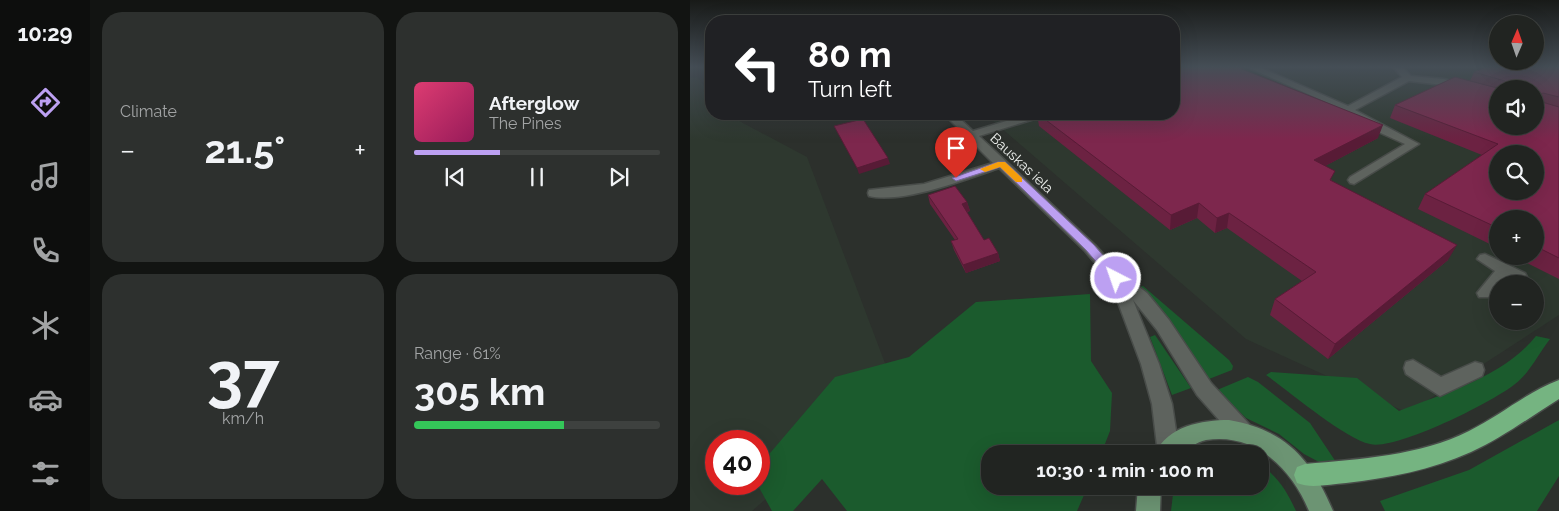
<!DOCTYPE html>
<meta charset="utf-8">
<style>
:root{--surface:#212421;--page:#2d302e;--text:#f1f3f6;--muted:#a2a4a5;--line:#3e413f;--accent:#bca0f2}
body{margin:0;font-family:Raleway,sans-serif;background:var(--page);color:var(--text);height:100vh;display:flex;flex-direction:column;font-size:19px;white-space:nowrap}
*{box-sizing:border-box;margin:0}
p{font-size:16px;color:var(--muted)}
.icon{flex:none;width:28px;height:28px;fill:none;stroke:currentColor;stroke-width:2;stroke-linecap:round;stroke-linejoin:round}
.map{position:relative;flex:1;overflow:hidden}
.side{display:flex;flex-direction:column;gap:12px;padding:12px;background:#121412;width:600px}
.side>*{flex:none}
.hud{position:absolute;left:15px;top:15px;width:475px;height:105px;border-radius:20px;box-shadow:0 5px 20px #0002,0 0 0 1px var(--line);background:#202124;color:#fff;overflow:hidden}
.needle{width:32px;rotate:2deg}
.buttons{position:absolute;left:799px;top:15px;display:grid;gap:10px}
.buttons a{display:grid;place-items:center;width:55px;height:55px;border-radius:50%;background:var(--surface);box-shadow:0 5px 20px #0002,0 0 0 1px var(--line);font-size:25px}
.speed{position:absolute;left:15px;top:430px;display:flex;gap:10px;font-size:25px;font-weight:700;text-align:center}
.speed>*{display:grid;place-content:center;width:65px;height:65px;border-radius:50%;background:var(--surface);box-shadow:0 5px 20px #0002,0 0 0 1px var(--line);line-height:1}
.speed .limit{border:8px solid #d22;background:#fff;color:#111}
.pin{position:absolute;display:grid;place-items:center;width:42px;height:42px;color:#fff;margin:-51px -21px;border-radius:50% 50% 50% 0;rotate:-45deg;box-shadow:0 0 5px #0007}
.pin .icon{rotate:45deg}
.me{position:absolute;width:55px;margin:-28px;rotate:319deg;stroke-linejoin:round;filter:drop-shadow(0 0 4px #0008)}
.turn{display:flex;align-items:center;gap:18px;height:105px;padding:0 20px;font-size:22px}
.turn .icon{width:65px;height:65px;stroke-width:2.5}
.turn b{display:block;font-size:35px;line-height:42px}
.big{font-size:38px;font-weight:700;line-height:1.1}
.side .widget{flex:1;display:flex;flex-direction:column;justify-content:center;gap:8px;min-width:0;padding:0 18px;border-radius:20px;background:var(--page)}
.side .dial{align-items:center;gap:0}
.dial b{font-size:65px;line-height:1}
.song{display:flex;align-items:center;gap:15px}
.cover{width:60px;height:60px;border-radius:8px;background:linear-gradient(135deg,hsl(340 70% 55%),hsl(330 70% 35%))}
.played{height:5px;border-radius:2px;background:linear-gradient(90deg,var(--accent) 35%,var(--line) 35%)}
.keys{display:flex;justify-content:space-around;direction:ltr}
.heat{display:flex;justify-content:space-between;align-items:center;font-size:28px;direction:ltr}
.charge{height:8px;border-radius:4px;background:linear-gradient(90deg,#34c759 61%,var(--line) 0)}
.side .tiles{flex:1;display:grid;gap:12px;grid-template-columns:repeat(2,1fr)}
.trip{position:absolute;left:291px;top:445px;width:288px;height:50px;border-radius:20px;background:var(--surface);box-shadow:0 5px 20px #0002,0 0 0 1px var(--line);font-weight:700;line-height:50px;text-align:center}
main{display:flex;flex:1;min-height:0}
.tabs{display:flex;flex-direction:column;width:90px;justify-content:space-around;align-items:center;background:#0d0e0d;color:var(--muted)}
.tabs .icon{width:35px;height:35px}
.tabs .active{color:var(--accent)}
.tabs b{font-size:22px;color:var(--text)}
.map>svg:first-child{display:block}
</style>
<main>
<nav class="tabs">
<b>10:29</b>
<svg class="icon active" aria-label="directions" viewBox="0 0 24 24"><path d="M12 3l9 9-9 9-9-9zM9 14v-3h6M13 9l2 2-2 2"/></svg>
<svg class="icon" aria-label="music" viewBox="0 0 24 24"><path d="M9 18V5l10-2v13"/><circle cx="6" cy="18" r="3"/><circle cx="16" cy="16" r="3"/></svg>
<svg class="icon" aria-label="phone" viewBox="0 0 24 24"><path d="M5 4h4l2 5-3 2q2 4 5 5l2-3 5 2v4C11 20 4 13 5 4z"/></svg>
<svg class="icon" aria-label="climate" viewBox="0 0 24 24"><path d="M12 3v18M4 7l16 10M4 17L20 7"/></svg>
<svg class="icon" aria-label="car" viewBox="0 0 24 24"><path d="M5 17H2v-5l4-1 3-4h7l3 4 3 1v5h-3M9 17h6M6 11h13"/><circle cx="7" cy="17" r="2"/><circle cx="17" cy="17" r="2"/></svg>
<svg class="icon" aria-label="filters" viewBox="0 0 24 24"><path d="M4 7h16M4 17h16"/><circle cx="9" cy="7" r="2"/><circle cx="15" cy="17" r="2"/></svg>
</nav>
<section class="side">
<div class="tiles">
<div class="widget"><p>Climate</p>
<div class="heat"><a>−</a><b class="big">21.5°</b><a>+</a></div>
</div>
<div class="widget">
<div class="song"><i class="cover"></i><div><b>Afterglow</b><p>The Pines</p></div></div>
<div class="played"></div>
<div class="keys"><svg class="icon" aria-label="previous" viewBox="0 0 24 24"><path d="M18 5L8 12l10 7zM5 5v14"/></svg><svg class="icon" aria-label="pause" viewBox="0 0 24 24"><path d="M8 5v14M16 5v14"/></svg><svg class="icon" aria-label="next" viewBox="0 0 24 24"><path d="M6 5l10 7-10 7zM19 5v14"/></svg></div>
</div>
<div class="widget dial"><b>37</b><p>km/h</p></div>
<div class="widget"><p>Range · 61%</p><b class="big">305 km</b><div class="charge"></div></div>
</div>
</section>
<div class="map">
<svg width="869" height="511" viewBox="0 0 869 511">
<rect width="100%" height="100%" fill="#2c302c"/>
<path fill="#2e382f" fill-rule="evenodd" d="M484,67H869V315L718,413L556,339L295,114H484ZM808,89H845V126H808ZM808,154H845V191H808ZM808,219H845V256H808ZM808,284H845V321H808Z
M7,77L21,95V114H36L117,157L204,387L62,511H0V78ZM26,441H69V484H26Z"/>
<path fill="#1b5b2d" d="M453,286L539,360L543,366L542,370L519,379L449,287Z
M400,294L401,361L422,393L420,431L411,454H300V486H398L387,511H157L132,479L103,511H82L67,484L69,466L145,377L219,357L286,302Z
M465,335L501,388L482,395L460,337Z
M846,336L860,339C849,353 839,374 825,384C803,402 705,451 680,444C654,438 600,392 576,375L581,372L667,378L709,411C756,392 813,377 846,336Z
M558,377L568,382L620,423L648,465L629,462L614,454L589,434L556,418L527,390Z
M869,420V476L847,511H695L690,501L779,470Z
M570,464C588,477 597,491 606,511H481L484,486H570Z"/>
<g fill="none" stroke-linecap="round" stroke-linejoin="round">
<g stroke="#484c49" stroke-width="3">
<path id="minor" d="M557,67H569L658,106L712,77L703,67H712L721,76L754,79L808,95V101L753,85L719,81L665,110L729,144L664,184L660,183L658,180L660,177L715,144L684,130L645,106Z
M254,114H265L283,131L340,114H355L354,116L289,136L405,245L432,274L457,293L479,320L521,383L559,424L563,431L559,438L552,441L545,438L507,395L467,330L443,300L469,364L482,404L489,451L488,454H468L462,404L451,364L420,281L395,251L309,168C277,179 213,204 179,196L178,193L179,190L234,184L303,163Z
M795,254L835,273L837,277L835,281L829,283L817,277L812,284H808V289L801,297H789L787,293L805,271L787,259L790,255Z
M723,360L751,377L785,362L792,364L794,370L792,376L750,396L716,374L714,368L716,362Z"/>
</g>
<g stroke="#484c49" stroke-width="3">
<path id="major" d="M539,420C596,430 621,459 643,511H619C602,469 565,432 516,440C506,442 500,448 492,453C486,456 473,454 465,454C477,426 512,420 539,420Z
M448,486H471L470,511H446Z"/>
</g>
<g stroke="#484c49" stroke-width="3">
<path id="highway" d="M869,380V399C840,417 812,438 781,452C741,470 699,478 656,483C640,484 621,489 607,483L604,475L607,467L615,464C670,459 729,456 779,431C810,416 837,392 869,380Z"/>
</g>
<use href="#minor" fill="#5e635e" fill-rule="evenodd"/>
<use href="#major" fill="#6c9473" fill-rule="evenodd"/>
<use href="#highway" fill="#75b481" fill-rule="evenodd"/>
</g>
<path fill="#6c2242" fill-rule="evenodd" d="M869,67V279L823,256H845V219H808V248L728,209L735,194L792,155L700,118L705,105L780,81L784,72ZM808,89H845L808,126Z
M555,70L688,138L635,166L642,181L758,260L638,359L580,315L585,299L612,281L537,228L525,233L507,218L480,230L349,126L347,114Z
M238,195L277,202L280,211L277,212L294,240L308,253L310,261L276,273L264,250L261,241L265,240L240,204Z"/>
<path fill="#581b36" d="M166,114H193L169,120Z
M693,125L688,138L620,174L624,160Z
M198,158L200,164L169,174L167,168Z
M277,202L280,211L275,212L272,204Z
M509,203L507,218L480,230L481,215Z
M539,213L537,228L525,233L527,218Z
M767,245L758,260L638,359L645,344Z
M308,253L310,261L276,273L273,265Z"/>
<path fill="#7d274d" stroke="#581b36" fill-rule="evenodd" d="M484,67H553L552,69L693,125L624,160L645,171L640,180L767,245L645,344L585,299L626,272L539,213L527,218L509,203L481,215L348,114H484Z
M796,67H869V97L853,93L851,94L852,102L869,107V258L845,246V219H808V228L735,194L808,144L705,105L765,77L811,89H808V126H845V89H816L815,81L784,72ZM808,154H845V191H808Z
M173,119L198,158L167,168L144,126Z
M265,186L277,202L272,204L294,240L299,238L308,253L273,265L261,241L268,239L238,195Z"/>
<linearGradient id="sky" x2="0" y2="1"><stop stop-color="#181a18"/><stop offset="0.48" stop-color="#454e56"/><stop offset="1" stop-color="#454e56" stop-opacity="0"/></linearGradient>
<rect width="869" height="139" fill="url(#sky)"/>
<path fill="#bca0f2" stroke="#7a689d" d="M308,162H315L404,245L430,275L432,278L430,280H422L396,250L310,167L266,181L262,178Z"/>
<path fill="#f59e0b" d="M308,162H315L332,178V182H326L310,167L295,172L290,169Z"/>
<g text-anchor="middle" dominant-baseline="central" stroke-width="4.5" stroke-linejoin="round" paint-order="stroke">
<g font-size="14" fill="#ecefec" stroke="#2c302c">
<text transform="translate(332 163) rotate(43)">Bauskas iela</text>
</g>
</g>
</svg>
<div class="buttons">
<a><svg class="needle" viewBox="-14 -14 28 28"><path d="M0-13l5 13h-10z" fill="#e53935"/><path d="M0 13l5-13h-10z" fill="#a2a4a5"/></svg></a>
<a><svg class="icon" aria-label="sound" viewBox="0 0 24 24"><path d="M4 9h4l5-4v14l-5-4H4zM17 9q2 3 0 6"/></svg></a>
<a><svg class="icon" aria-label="search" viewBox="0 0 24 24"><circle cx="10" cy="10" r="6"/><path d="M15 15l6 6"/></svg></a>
<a>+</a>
<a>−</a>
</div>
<div class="speed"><div class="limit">40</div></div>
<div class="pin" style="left:266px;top:178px;background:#d93025"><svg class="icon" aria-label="arrive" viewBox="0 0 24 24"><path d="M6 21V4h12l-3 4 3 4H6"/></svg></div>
<svg class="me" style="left:426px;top:278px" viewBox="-20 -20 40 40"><circle r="17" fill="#bca0f2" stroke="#fff" stroke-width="3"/><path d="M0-11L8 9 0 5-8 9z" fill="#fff"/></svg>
<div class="trip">10:30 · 1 min · 100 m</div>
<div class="hud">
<div class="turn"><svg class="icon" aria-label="left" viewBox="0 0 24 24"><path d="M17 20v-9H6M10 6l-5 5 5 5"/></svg><div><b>80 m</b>Turn left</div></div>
</div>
</div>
</main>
